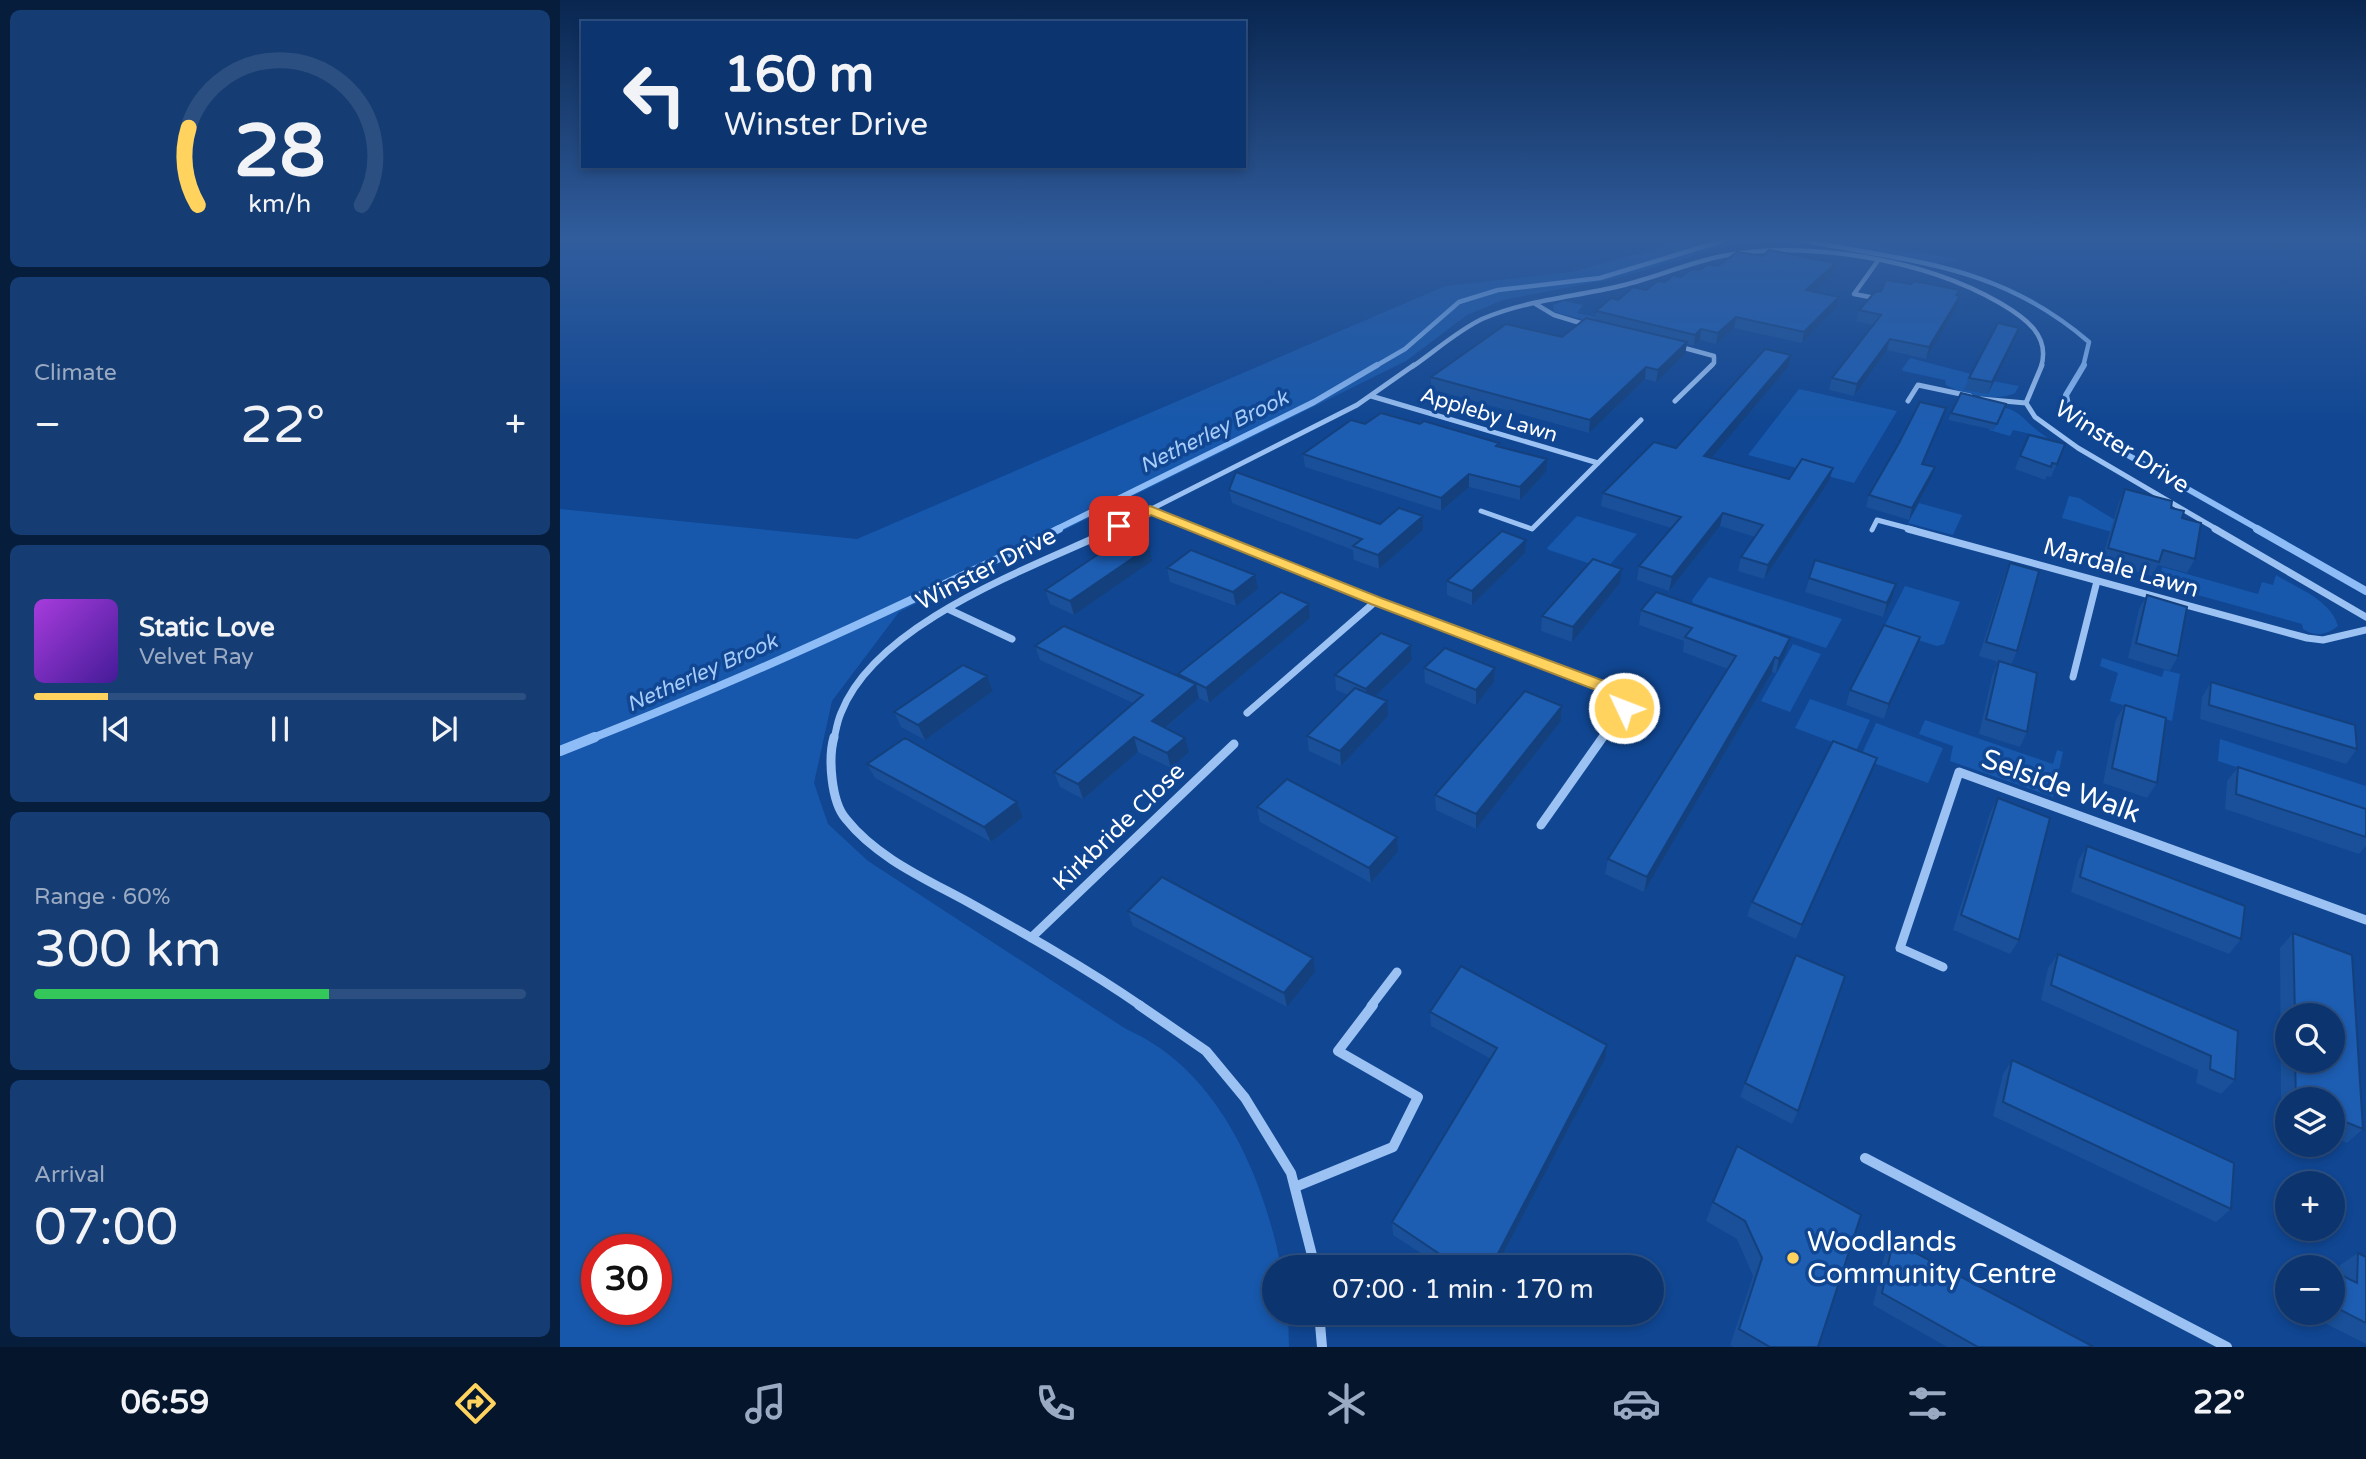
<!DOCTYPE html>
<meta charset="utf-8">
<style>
:root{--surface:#0c346e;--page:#153c73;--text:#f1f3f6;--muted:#9aaac2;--line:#2c4f81;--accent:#ffd35e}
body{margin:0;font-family:"Varela Round",sans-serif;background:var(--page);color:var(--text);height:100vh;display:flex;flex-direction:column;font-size:26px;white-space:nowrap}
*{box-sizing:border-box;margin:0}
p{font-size:23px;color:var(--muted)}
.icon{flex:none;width:38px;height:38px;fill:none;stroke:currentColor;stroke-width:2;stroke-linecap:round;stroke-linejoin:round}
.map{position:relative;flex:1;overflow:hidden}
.drawer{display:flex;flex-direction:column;gap:10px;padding:10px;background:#071d3c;width:560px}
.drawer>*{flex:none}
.guide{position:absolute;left:21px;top:21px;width:665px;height:147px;border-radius:0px;box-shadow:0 4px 10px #0003,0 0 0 2px var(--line);background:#0c346e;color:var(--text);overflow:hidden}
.fabs{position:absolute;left:1715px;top:1003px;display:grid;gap:14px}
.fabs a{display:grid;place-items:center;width:70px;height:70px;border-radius:50%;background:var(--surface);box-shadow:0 4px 10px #0003,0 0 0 2px var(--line);font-size:35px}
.speed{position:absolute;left:21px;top:1234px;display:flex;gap:14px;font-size:35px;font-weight:700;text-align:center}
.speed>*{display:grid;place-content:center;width:91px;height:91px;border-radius:50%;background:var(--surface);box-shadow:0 4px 10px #0003,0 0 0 2px var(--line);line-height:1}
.speed .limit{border:10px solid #d22;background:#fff;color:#111}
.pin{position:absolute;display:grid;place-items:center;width:60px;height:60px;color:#fff;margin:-30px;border-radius:14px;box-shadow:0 4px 10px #0006}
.me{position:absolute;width:77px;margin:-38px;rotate:313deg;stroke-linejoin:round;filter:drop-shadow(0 0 5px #0008)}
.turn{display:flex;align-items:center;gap:24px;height:147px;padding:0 28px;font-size:32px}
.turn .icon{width:91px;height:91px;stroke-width:2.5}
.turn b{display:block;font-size:49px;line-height:60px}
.big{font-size:52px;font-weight:600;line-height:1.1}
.drawer .card{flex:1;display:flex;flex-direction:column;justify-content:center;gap:10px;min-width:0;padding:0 24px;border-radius:10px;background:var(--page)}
.drawer .dial{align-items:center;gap:0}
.dial svg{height:182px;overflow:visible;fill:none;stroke:var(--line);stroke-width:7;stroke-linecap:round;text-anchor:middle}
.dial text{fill:var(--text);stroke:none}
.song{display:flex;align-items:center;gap:21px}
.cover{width:84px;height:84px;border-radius:10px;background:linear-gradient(135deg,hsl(280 70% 55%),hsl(260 70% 35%))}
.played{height:7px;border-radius:4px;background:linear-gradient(90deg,var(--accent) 15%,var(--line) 15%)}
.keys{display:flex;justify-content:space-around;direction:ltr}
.heat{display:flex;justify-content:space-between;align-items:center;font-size:38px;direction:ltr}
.charge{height:10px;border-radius:5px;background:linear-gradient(90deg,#34c759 60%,var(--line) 0)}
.trip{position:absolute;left:702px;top:1255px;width:402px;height:70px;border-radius:35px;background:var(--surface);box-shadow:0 4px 10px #0003,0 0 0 2px var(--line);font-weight:600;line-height:70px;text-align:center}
.tabs{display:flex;height:112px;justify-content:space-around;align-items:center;background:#05152c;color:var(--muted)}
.tabs .icon{width:49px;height:49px}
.tabs .on{color:var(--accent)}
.tabs b{font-size:32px;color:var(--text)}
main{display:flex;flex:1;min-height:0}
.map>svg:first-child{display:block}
</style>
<main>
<section class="drawer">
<div class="card dial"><svg viewBox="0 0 100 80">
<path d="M14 69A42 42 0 1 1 86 69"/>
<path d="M14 69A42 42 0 0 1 10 35" stroke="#ffd35e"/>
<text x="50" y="56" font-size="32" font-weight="700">28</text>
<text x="50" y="72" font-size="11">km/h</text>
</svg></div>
<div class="card"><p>Climate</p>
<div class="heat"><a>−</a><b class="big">22°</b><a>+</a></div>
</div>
<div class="card">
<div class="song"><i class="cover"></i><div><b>Static Love</b><p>Velvet Ray</p></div></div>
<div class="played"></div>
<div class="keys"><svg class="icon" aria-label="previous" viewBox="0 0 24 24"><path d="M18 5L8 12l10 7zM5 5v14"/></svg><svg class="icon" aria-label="pause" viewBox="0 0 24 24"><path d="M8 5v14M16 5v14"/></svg><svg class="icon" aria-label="next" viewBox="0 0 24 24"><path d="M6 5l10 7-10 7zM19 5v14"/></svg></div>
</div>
<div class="card"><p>Range · 60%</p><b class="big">300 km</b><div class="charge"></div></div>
<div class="card"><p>Arrival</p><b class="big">07:00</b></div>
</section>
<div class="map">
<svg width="1806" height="1347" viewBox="0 0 1806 1347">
<rect width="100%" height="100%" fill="#104692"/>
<path fill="#1758ac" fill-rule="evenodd" d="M1133,238H1274L1400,260L1374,264L1222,241L1167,246L1058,278L943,300L907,315L846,361L339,612L272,701L254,783L268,824L308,861L566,1029C658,1069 703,1175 721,1267H714V1312L728,1313L729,1347H0V509L297,539L885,286L1012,272ZM37,1250H96V1309H37Z
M1004,301L1023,305L1017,313L1062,323L1092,337L994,312L993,305Z
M1350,358L1411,374V377L1459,386L1455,393C1436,402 1403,395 1386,385L1385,380L1343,371L1342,369Z
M1239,389L1337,411L1294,483L1188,455Z
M1424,405C1465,407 1459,420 1488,438L1453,430L1450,436L1429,430L1436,417L1441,418L1444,410Z
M1509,496L1519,498L1573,531L1570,537L1502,518Z
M1359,503L1402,515L1393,535L1348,523Z
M1017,516L1077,534L1046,569L989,550L987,548Z
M1602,567L1698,594L1702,582L1713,585L1716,575C1737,588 1771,600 1778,626C1767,635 1755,637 1743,629L1742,624L1598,584Z
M1149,577L1282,619L1266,648L1133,603L1132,600Z
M1345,586L1400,602L1384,644L1377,646L1323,629Z
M1233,644L1261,654L1230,712L1201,701Z
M1542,658L1602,677L1604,670L1620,674L1612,721L1550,701L1558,673L1540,666Z
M1250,699L1310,720L1296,751L1235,728Z
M1365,720L1493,764L1497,750L1503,752L1493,797L1390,761L1393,746L1359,734Z
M1316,723L1383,748L1368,783L1300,758Z
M1660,739L1806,786V810L1658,761Z"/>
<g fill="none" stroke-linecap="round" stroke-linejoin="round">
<path stroke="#8dbcf7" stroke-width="4.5" d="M1233,238C1347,263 1435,261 1529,342L1523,367
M814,367L845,349L899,302L938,290L1040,278L1172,238"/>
<path stroke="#8dbcf7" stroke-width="6" d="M1524,365L1506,395L1510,414L1557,449L1700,530
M495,530L754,402L817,365"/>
<path stroke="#8dbcf7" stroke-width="8" d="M1697,529L1806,591
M30,739C189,677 346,604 499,529"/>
<path stroke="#8dbcf7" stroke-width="10" d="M0,751L35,737"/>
<path stroke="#9bc2f3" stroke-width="4.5" d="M1315,298L1294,294L1317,262
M974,303L994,315L1027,325
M1117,346L1154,356V363L1150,367
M852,367C874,352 897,331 922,319C966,300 1014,297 1060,286C1095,278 1127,263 1162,256C1248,240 1364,259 1440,303C1464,317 1491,335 1481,367"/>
<path stroke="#9bc2f3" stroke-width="5" d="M1482,365L1466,403L1475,417L1518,448L1658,530
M811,396L1038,463
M1421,399L1466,403
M1115,401L1152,365
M1348,401L1358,385L1410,396
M590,510L640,530
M921,511L972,529L1081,420
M550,530L797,405L854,365
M1312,530L1317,520L1355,530"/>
<path stroke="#9bc2f3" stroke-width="7" d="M636,529L816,601L1050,689L1064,708L1042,739
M1348,529L1747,638L1763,640L1806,630
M1655,529L1806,617
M388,609L452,639
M1513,677L1537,581
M687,713L816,601
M274,739C276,731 277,722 281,713C316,622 471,568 554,529"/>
<path stroke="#9bc2f3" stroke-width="9" d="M274,737C268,758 271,802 286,819C317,858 366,879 408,902C467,935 526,968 581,1006
M981,825L1043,737
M471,938L674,744
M1383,967L1340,948L1399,772L1806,920
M811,1006L837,972"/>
<path stroke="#9bc2f3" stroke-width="10" d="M579,1005L646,1051L685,1098L731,1173L755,1267
M1305,1158L1667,1347
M735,1187L833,1147L858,1097L778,1051L813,1005
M759,1312L762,1347"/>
</g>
<path fill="#195099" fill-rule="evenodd" d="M1203,256L1276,263L1274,273L1254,291L1277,307L1242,343L1174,328L1156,344L1140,340L1134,346L1127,344L1125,354L1096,382L1085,379L1029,433L871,389V377L1002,337L1035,320L1036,311L1058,300L1086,290L1105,282L1140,270Z
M1321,291L1398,296L1397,307L1366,359L1327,350L1294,396L1269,390L1272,378L1313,325L1296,321L1299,310Z
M1455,339L1428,394L1404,390L1409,378Z
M1228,367L1151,458L1229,479L1273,468L1269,481L1204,579L1178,571L1181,557L1195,537L1160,526L1109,591L1077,580L1079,566L1111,528L1041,506L1043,493L1116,448Z
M1446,404L1434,430L1388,420L1391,413Z
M1382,419L1363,464L1375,467L1371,479L1349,520L1306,507L1309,495Z
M805,424H860L939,443V447L986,472L960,500L909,487L881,511L745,467L743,454Z
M1460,456L1497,464L1491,477L1487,476L1485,480L1455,469Z
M1565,489L1611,508L1622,518L1635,559L1627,573L1598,565L1592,576L1541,562L1559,502Z
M669,490L820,524L863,530L819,569L794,560L793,550L672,503Z
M965,553L912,605L887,595V581Z
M1255,560L1336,584L1332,599L1323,617L1245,592Z
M592,561L514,615L490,604L485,590Z
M1450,563L1457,651L1451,665L1467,732L1460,747L1419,734L1432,676L1438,662L1419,656L1444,577Z
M607,568L698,589L676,606L610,582Z
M1062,569L1060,583L1012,642L981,631L982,616Z
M1587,595L1618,656L1610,671L1568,658L1579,609Z
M749,604L750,618L649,703L639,698L606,728L629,752L611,768L578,752L523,799L500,787L494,772L573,703L480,660L475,646L618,676V674Z
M1081,610L1230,638L1226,652L1216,673L1212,672L1084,892L1045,874L1048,859L1168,669L1123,652L1124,641L1079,625Z
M1360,637L1324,719L1286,705L1290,690Z
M851,645L852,660L815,696L828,716L781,766L749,751L747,736L788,695L776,690L775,675Z
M864,668H935L934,682L916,705L865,683Z
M427,676L433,691L365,740L341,727L334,712Z
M1651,682L1797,749L1786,764L1640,719L1642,697Z
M1565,705L1597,783L1587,798L1543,783L1556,719Z
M1002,706L1001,721L916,829L876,810L875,795Z
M307,764L457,802L463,817L431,842L315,778Z
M1678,767L1806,809V846L1799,854L1665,809L1667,781Z
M1312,772L1236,939L1187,916L1192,902Z
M1438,798L1459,940L1450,954L1393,930L1430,813Z
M697,807L838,851L811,883L700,822Z
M1527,846L1681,939L1669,954L1511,892L1518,861Z
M568,911L755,972L727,1007L573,926Z
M1733,933L1792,955L1803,1129L1787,1143L1773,1137V1099H1727V1118L1721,1115L1720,948ZM1727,1015H1773V1060H1727Z
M1498,954L1678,1031L1675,1080L1661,1094L1636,1083L1638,1070L1481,1000L1488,968Z
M870,1012L1045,1059L936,1267H882L833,1235L832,1222L931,1059L871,1026Z
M1452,1060L1671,1209L1656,1222L1433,1116L1443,1074Z
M1185,1083L1238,1111L1232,1124L1180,1097Z
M1153,1202L1301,1215L1258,1347H1173L1170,1345L1193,1276L1177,1239L1146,1221Z
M1333,1241L1534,1347H1387L1313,1305L1325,1253Z
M1798,1253L1806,1257V1344L1745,1313L1773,1312V1271L1779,1274L1780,1265Z"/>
<path fill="#14417d" d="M1276,263L1274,273L1244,300L1246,290Z
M1400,296L1397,307L1366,359L1369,347Z
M1279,297L1277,307L1242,343L1244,332Z
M1176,317L1174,328L1156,344L1158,333Z
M1459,328L1455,339L1428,394L1432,382Z
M1141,329L1140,340L1134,346L1135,335Z
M1330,339L1327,350L1294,396L1297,384Z
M1127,342L1125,354L1096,382L1098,370Z
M1231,355L1228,367L1142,469L1144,456Z
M1086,367L1085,379L1029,433L1030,420Z
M1386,408L1382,419L1358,475L1362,464Z
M987,459L986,472L960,500V487Z
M1375,467L1371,479L1349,520L1352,508Z
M1273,468L1269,481L1204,579L1208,565Z
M909,474V487L881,511V498Z
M1163,513L1160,526L1109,591L1112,577Z
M863,516V530L819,569L818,555Z
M966,540L965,553L912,605V591Z
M589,547L592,561L514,615L510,601Z
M1062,569L1060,583L1012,642L1013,627Z
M695,575L698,589L676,606L673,592Z
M1336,584L1332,599L1323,617L1327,603Z
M749,604L750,618L649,703L646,688Z
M1360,637L1354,651L1324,719L1329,704Z
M1230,638L1226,652L1216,673L1219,659Z
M851,645L852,660L807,704L806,689Z
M1215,657L1212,672L1084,892L1087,877Z
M935,668L934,682L916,705V690Z
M427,676L433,691L365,740L358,725Z
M636,684L639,698L596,736L592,721Z
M827,701L828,716L781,766L780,751Z
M1002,706L1001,721L916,829V814Z
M574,737L578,752L523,799L518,784Z
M625,738L629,752L611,768L607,753Z
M1317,758L1312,772L1236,939L1242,925Z
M457,802L463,817L431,842L424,827Z
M837,837L838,851L811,883L809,868Z
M753,958L755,972L727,1007L724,993Z
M1047,1045L1045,1059L936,1267H931Z"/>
<path fill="#1d5db2" stroke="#14417d" stroke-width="2" d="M1209,250L1276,263L1246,290L1279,297L1244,332L1176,317L1158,333L1141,329L1135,335L1036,311L1051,298L1058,300L1073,287L1086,290L1098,281L1105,282L1113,275L1121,277L1132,269L1140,270L1148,264L1158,266L1177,252L1203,256Z
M1326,280L1351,284L1354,281L1400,290L1396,295L1400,296L1369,347L1330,339L1297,384L1272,378L1321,315L1299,310L1315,292L1321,291Z
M1026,318L1127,342L1098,370L1086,367L1030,420L871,377L946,324L1002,337Z
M1438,323L1459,328L1432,382L1409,378Z
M1205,349L1231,355L1144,456L1229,479L1242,459L1273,468L1208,565L1181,557L1203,525L1163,513L1112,577L1079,566L1121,517L1043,493L1094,442L1116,448Z
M1401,393L1446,404L1437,424L1391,413Z
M1360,402L1386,408L1362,464L1375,467L1352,508L1309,495L1339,443Z
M821,413L860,424L864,421L939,443L936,446L987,459L960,487L909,474L881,498L743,454L791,420L805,424Z
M1469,435L1505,444L1497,464L1492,463L1491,467L1460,456Z
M676,472L820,524L839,508L863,516L818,555L793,546L802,539L669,490Z
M1565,489L1612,501L1611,508L1624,511L1622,518L1641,523L1635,559L1603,550L1599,562L1548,548Z
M942,531L966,540L912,591L887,581Z
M564,537L589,547L510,601L485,590Z
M631,550L695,575L673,592L607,568Z
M1033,559L1062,569L1013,627L982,616Z
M1255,560L1336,584L1327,603L1249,578Z
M1450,563L1479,571L1457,651L1426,642Z
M721,592L749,604L646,688L618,674Z
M1096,592L1230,638L1219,659L1215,657L1087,877L1048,859L1176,656L1125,637L1132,628L1081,610Z
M1587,595L1627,607L1618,656L1576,643Z
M1324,625L1360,637L1329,704L1290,690Z
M504,626L636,684L592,721L625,738L607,753L574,737L518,784L494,772L583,695L475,646Z
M821,633L851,645L806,689L775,675Z
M885,648L935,668L916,690L864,668Z
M1439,661L1477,673L1467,732L1426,719Z
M403,665L427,676L358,725L334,712Z
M1651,682L1795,725L1797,749L1649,705Z
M795,688L827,701L780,751L747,736Z
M965,691L1002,706L916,814L875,795Z
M1565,705L1606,718L1597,783L1552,768Z
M345,738L457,802L424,827L307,764Z
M1273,741L1317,758L1242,925L1192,902Z
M1678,767L1806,809V837L1676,794Z
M727,779L837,837L809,868L697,807Z
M1438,798L1490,818L1459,940L1401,915Z
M1527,846L1685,906L1681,939L1520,877Z
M602,877L753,958L724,993L568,911Z
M1733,933L1792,955L1803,1129L1773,1117V1099H1736L1735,1060H1773V1015H1735Z
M1498,954L1678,1031L1675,1080L1650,1069L1651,1056L1491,985Z
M1236,955L1285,976L1238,1111L1185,1083Z
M901,966L1047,1045L931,1267H899L832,1222L937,1048L870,1012Z
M1452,1060L1674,1163L1671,1209L1443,1102Z
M1177,1146L1301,1215L1258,1347H1210L1179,1329L1202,1258L1185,1221L1153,1202Z
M1333,1241L1534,1347H1418L1322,1293Z
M1798,1253L1806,1257V1323L1773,1306V1271L1797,1283Z"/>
<linearGradient id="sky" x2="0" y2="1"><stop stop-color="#092650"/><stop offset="0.56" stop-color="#315d9d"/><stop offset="1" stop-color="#315d9d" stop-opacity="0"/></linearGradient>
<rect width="1806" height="427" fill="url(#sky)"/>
<path fill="#ffd35e" stroke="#a6893d" stroke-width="2" d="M590,506L821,598L1055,685L1072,708L1069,712H1058L1044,693L811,604L591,515L564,529L559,530L552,526Z"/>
<circle fill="#ffd35e" stroke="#104692" stroke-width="2.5" cx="1233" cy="1258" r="7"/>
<g text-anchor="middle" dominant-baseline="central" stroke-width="7" stroke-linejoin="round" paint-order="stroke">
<g font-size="21" fill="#fff" stroke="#104692">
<text transform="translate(929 415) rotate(17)">Appleby Lawn</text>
</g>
<g font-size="21" font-style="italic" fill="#a7ccfa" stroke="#104692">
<text transform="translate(654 432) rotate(-26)">Netherley Brook</text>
<text transform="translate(142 673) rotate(-24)">Netherley Brook</text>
</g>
<g font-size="24" fill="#fff" stroke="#104692">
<text transform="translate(1562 447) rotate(32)">Winster Drive</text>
<text transform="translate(1561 568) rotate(16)">Mardale Lawn</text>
<text transform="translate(426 569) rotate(-27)">Winster Drive</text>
<text transform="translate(559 827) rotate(-44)">Kirkbride Close</text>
</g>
<g font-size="28" fill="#fff" stroke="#104692">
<text transform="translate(1501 786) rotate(20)">Selside Walk</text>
</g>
<g font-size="28" fill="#fff" stroke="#104692" text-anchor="start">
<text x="1247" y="1242">Woodlands<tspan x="1247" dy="32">Community Centre</tspan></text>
</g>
</g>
</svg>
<div class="fabs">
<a><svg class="icon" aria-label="search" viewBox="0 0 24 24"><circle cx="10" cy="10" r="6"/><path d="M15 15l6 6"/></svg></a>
<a><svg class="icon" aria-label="layers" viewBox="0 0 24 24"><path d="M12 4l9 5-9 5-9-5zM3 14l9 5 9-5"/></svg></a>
<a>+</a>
<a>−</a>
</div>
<div class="speed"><div class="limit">30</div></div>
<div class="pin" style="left:559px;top:526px;background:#d93025"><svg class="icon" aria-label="arrive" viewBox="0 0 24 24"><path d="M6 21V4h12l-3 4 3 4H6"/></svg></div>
<svg class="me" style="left:1064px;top:708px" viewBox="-20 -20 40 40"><circle r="17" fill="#ffd35e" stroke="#fff" stroke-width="3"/><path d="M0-11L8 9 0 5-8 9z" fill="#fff"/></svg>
<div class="trip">07:00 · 1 min · 170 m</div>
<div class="guide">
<div class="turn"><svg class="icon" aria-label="left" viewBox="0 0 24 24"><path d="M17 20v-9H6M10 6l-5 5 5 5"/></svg><div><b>160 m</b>Winster Drive</div></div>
</div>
</div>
</main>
<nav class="tabs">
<b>06:59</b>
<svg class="icon on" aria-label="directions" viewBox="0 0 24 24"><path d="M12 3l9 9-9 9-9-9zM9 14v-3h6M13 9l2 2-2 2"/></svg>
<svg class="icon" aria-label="music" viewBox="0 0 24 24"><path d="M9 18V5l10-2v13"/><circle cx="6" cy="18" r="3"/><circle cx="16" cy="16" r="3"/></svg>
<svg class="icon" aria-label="phone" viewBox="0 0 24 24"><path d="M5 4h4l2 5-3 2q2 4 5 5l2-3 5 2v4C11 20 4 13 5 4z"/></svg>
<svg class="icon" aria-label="climate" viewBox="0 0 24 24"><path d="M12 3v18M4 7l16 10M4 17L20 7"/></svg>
<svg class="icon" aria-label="car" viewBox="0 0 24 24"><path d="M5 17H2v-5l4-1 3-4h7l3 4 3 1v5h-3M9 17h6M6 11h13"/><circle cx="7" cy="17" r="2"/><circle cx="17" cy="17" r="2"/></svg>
<svg class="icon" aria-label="filters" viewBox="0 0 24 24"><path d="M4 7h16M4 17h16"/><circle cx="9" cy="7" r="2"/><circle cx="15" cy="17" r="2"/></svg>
<b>22°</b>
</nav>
